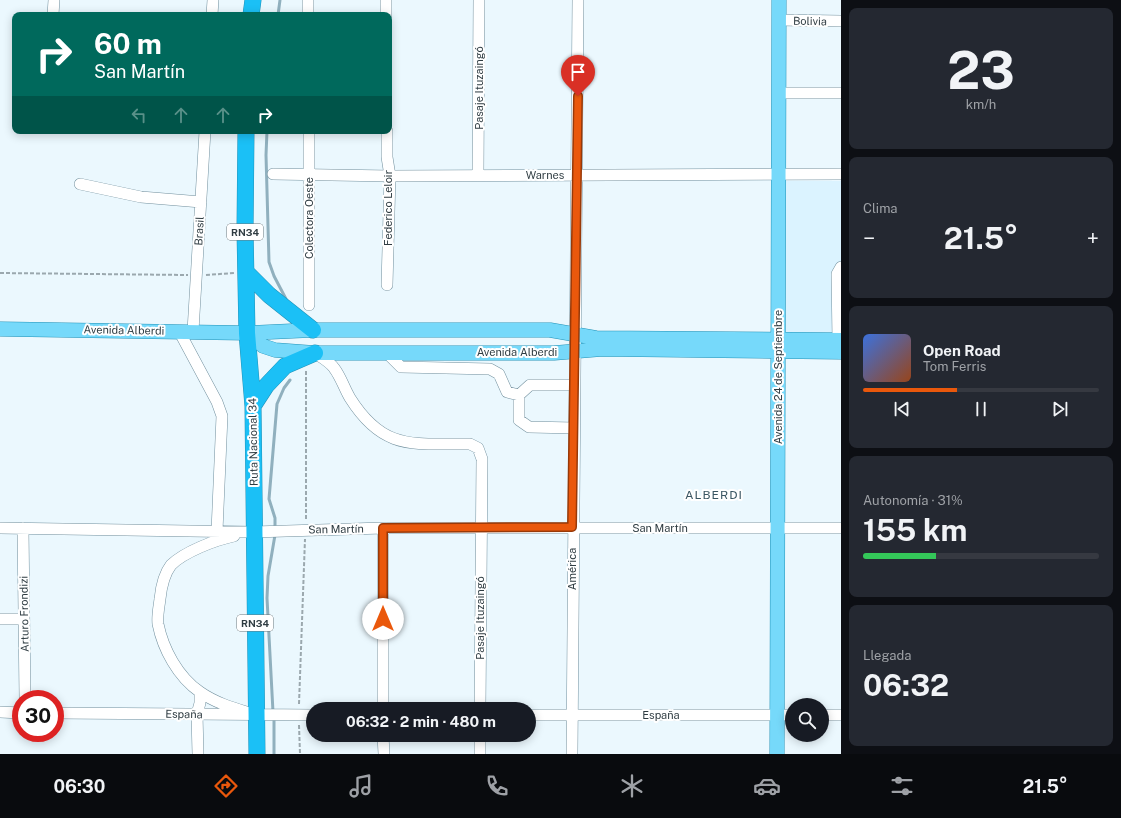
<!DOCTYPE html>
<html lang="es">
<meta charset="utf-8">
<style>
:root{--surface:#171b24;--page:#242831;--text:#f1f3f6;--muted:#9ea1a6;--line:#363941;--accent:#ea580c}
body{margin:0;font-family:"Public Sans",sans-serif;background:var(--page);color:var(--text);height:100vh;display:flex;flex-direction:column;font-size:15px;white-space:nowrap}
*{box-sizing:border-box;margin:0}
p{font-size:13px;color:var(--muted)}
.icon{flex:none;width:22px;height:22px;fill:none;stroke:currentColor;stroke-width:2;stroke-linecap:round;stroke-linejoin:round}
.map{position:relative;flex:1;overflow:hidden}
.details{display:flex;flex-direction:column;gap:8px;padding:8px;background:#0d0f14;width:280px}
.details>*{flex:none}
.guide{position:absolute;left:12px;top:12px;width:380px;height:122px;border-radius:8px;box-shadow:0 2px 10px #0003;background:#00695c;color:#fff;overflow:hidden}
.controls{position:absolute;left:785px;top:698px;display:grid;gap:8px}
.controls a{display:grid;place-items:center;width:44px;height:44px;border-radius:50%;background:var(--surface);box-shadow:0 2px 10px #0003;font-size:20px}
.speed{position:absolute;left:12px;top:690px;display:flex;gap:8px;font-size:20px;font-weight:700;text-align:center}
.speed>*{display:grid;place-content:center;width:52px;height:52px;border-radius:50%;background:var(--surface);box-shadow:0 2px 10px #0003;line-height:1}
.speed .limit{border:6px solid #d22;background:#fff;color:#111}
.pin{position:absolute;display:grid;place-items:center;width:34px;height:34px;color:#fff;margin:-41px -17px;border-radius:50% 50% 50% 0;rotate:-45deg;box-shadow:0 0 4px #0007}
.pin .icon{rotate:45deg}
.me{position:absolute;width:44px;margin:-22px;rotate:0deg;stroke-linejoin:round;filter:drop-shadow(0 0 3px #0008)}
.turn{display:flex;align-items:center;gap:14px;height:84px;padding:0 16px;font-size:18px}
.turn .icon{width:52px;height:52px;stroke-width:2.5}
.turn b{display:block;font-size:28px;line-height:34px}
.lanes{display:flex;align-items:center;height:38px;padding:0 16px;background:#0003;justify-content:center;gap:20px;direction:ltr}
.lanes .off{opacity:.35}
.big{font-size:30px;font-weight:700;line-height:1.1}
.details .card{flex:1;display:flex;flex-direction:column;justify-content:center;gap:6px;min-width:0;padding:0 14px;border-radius:8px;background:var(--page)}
.details .dial{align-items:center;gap:0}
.dial b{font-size:52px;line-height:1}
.song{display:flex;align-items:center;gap:12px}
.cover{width:48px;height:48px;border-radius:6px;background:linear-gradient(135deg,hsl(220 70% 55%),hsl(20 70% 35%))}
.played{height:4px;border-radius:2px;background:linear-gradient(90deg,var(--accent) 40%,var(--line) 40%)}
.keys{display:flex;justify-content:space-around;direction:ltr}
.heat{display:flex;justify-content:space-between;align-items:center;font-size:22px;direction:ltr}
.charge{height:6px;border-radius:3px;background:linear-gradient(90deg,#34c759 31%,var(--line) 0)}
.trip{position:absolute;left:306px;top:702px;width:230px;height:40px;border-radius:20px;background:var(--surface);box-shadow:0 2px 10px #0003;font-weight:700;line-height:40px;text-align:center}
.tabs{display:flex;height:64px;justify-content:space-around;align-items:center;background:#090b0e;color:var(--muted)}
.tabs .icon{width:28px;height:28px}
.tabs .selected{color:var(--accent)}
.tabs b{font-size:18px;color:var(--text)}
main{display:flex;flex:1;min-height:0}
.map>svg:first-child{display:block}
</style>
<main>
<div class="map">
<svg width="841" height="754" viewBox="0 0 841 754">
<rect width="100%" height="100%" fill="#ebf8fe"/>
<path fill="#dbf3ff" d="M782,181H841V332H783Z"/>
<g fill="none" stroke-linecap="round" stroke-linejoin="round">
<path stroke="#90b0be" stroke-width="3" d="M278,15L280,0
M267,131L266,155L269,262L274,276L286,299
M275,529V518L269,499L277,404L284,388L290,380
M273,712L267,598L268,576L275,535
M274,718V754"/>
<g stroke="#72909e" stroke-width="12">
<path id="minor" d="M386,0V15
M53,15L54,0
M212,15L213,0
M308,15V0
M779,20L841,21
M779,93H841
M309,131V305
M387,131V157L390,176L387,285
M273,174L390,176L841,174
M478,175L479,0
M80,184L141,197L201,202
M179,331L217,402L222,416L217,531
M193,331L205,131
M838,340L837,274L841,267
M315,353C321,357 330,362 334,368C341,377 344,388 350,398C384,452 414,443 470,444L478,448L482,459L480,709
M387,353L401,367L490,369L499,374L507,392L519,395V420L529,427L574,428
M519,395L530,385H574
M0,528L253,532L383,528H841
M23,528L25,699
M383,528V709
M234,536C215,540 184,552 171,565C164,574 161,589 160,599C159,607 157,616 158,624C163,649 178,677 200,692C217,704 237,709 256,715
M0,619H24
M0,712L21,713
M55,713L313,715
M529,715H792
M822,715H841
M383,735L384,754
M198,754L197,714L200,703V692
M480,754V735
M572,754C572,503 578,251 578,0"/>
</g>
<g stroke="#2292b7" stroke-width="15">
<path id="major" d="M0,329L247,333L313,330H550L596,338L841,340
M247,333L263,346L275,350L315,353H554L602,349L841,352
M777,754L779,0"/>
</g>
<g stroke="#2292b7" stroke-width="17">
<path id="highway" d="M251,15L253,0
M246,131L245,230L247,333L253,406L257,754
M247,273L269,295L313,330
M253,406L266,386L285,366L315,353"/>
</g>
<path stroke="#9ba8ae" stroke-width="2" stroke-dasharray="4 2" stroke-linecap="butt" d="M0,273L188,275
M206,275L234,273
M306,371V521
M299,704L305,539
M299,725L300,754"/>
<use href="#minor" stroke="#fff" stroke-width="11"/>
<use href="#major" stroke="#76d9fa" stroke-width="14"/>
<use href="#highway" stroke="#1bc0f6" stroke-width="16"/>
</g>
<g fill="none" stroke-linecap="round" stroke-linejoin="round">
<g stroke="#983908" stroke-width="10">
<path id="route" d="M383,619V528L572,527L578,96"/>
</g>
<use href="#route" stroke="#ea580c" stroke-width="7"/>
</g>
<g text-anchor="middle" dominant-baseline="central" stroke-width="4" stroke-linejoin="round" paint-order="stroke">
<g fill="#fff" stroke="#6d767b" stroke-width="1">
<rect x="227" y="224" width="36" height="16" rx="3"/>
<rect x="237" y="615" width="36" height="16" rx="3"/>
</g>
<g font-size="10" font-weight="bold" fill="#2f3c42">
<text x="245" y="232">RN34</text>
<text x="255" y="623">RN34</text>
</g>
<g font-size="11" fill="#2f3c42" stroke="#fff">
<text transform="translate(810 21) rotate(1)">Bolivia</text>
<text transform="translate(479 88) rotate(-90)">Pasaje Ituzaingó</text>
<text x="545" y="175">Warnes</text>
<text transform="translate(388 208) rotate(-90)">Federico Leloir</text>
<text transform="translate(309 218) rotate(-90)">Colectora Oeste</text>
<text transform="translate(199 231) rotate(-87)">Brasil</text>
<text transform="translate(124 330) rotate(1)">Avenida Alberdi</text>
<text x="517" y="352">Avenida Alberdi</text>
<text transform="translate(778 377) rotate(-90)">Avenida 24 de Septiembre</text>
<text transform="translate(253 442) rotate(-91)">Ruta Nacional 34</text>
<text x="660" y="528">San Martín</text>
<text transform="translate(336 529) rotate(-1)">San Martín</text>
<text transform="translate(572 569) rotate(-90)">América</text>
<text transform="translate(24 614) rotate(-91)">Arturo Frondizi</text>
<text transform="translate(480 618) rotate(-90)">Pasaje Ituzaingó</text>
<text transform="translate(184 714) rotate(1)">España</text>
<text x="661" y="715">España</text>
</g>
<g font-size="12" letter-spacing="1" fill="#395562" stroke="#fff">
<text x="714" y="495">ALBERDI</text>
</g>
</g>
</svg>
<div class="controls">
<a><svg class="icon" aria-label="search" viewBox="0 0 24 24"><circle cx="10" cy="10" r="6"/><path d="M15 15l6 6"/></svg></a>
</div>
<div class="speed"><div class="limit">30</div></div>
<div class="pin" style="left:578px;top:96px;background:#d93025"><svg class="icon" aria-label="arrive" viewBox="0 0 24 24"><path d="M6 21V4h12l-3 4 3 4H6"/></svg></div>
<svg class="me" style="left:383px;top:619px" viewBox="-20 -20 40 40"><circle r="19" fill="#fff"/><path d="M0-13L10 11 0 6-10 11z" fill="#ea580c"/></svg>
<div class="trip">06:32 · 2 min · 480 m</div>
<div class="guide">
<div class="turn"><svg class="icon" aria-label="right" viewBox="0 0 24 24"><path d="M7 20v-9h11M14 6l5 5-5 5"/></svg><div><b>60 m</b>San Martín</div></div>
<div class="lanes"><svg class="icon off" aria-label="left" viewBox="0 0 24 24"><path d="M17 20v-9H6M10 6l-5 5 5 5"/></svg><svg class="icon off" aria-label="ahead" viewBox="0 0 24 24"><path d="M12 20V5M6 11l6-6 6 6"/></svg><svg class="icon off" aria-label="ahead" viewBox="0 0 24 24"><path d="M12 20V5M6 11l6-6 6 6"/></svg><svg class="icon" aria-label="right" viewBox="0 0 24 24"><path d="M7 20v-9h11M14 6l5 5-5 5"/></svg></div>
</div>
</div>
<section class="details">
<div class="card dial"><b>23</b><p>km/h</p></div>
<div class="card"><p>Clima</p>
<div class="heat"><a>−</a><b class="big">21.5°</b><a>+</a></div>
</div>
<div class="card">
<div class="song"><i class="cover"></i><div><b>Open Road</b><p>Tom Ferris</p></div></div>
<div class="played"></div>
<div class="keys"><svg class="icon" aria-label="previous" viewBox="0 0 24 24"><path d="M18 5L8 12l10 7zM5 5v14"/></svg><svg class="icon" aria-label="pause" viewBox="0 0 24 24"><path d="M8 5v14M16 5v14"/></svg><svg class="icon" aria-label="next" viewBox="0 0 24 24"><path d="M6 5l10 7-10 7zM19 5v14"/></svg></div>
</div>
<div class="card"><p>Autonomía · 31%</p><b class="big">155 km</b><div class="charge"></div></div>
<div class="card"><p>Llegada</p><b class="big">06:32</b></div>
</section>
</main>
<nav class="tabs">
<b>06:30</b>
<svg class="icon selected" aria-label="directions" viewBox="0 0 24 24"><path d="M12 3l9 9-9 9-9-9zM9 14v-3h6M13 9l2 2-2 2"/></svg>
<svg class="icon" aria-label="music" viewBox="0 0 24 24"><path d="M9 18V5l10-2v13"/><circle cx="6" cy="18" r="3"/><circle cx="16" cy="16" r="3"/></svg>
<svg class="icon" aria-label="phone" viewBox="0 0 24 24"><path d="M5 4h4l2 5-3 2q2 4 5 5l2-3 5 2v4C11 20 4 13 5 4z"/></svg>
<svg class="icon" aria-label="climate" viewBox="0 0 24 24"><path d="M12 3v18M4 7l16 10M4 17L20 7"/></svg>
<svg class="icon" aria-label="car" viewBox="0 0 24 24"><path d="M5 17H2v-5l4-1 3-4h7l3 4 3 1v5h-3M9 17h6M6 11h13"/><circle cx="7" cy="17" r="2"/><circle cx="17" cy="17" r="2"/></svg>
<svg class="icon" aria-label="filters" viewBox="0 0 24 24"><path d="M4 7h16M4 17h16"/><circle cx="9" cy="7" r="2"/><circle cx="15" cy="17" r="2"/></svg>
<b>21.5°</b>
</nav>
